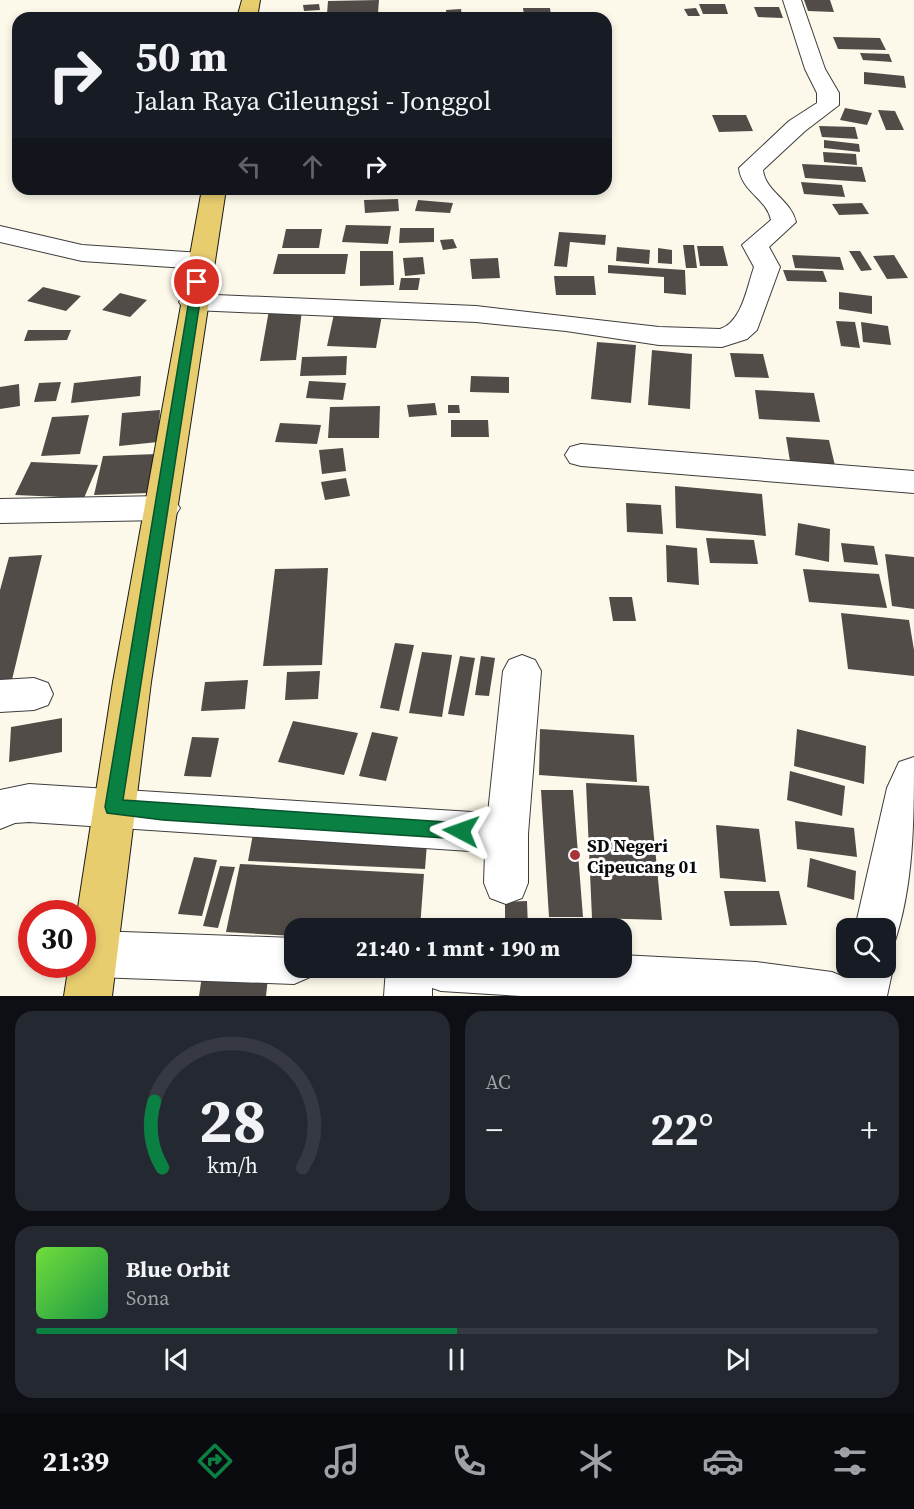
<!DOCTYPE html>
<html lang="id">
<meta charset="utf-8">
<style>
:root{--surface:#171b24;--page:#242831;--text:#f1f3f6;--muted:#9ea1a6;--line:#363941;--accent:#0b8043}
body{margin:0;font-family:"Source Serif 4",serif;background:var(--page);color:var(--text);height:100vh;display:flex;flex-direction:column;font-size:22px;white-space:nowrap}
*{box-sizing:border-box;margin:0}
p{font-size:20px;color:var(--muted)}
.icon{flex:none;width:33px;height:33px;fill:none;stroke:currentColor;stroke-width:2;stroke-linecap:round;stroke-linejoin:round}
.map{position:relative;height:996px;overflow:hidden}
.sheet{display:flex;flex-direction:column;gap:15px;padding:15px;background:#0d0f14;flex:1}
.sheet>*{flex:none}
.top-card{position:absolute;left:12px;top:12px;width:600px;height:183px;border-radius:18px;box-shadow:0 3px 9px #0003;background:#171b24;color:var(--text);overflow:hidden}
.fabs{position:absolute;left:836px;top:918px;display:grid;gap:12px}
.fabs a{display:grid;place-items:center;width:60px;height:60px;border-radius:12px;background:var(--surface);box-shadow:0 3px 9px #0003;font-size:30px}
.speed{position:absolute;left:18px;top:900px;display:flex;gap:12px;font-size:30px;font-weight:700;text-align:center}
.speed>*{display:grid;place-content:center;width:78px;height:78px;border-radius:50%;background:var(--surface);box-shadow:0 3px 9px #0003;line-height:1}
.speed .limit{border:9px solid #d22;background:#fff;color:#111}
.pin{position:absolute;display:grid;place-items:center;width:51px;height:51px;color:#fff;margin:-26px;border:3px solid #fff;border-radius:50%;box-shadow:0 2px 6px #0007}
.me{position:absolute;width:66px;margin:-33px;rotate:274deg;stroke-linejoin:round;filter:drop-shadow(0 0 4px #0008)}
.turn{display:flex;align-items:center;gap:21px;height:126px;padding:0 24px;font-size:27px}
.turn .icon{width:78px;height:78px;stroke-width:2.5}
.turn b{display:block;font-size:42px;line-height:51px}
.lanes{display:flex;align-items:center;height:57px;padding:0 24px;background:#0003;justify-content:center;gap:30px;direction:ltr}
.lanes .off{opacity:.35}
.big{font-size:45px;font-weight:700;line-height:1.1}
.sheet .card{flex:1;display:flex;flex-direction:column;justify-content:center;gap:9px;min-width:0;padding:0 21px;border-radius:18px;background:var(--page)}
.sheet .dial{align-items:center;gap:0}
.dial svg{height:156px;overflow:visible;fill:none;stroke:var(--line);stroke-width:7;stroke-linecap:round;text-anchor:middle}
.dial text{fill:var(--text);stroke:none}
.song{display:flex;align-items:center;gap:18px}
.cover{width:72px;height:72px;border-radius:9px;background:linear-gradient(135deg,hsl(100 70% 55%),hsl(140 70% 35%))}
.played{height:6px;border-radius:3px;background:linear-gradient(90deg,var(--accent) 50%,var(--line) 50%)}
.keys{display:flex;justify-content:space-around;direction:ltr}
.heat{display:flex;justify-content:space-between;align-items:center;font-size:33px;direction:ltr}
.sheet .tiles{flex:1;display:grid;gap:15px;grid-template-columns:1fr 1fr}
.card:last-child{grid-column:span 2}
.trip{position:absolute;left:284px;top:918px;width:348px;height:60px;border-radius:18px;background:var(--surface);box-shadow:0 3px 9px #0003;font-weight:700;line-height:60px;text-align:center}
.dock{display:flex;height:96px;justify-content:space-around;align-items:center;background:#090b0e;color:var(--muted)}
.dock .icon{width:42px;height:42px}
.dock .selected{color:var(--accent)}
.dock b{font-size:27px;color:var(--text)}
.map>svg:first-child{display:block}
</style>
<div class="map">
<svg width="914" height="996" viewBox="0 0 914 996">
<rect width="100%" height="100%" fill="#fdf9ea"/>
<path fill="#524c48" d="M379,0L378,13L327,14L328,1Z
M804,0H830L834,12L808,11Z
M319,4L320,10L304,11L303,5Z
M699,4H725L728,14H703Z
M754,7H779L783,18L758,17Z
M523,8H550L551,15H524Z
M696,8L700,16H688L684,9Z
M461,9L462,17H447L446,10Z
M833,37L880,38L886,50L838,49Z
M860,53L889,54L892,62L863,60Z
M864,72L904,76L906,88L864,84Z
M845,108L872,113L867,125L840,120Z
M878,110L895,111L904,130H886Z
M712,115H746L753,131L719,132Z
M819,126L855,127L858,139L822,137Z
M824,140L859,144L860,152L824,148Z
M823,152L856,154L857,165L824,162Z
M802,164L862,167L866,182L805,178Z
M801,182L842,185L845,197L804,194Z
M372,189H417L416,194L371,192Z
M441,189H477L476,193L440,192Z
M398,199L399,211L365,213L364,200Z
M418,200L453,203L450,213L415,211Z
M862,203L869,214L839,215L832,204Z
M346,225L391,226L388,244L342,242Z
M400,228H434V242L399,243Z
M286,229H322L319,248H282Z
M559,232L606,235L605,245L570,242L567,267L554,266Z
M453,239L457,248L443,250L440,240Z
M683,245H694L697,268H686Z
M697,246H723L728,266H700Z
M617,247L650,250L649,264L616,261Z
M658,248L672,250V264L658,263Z
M360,251H393L394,285L360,286Z
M849,251H860L872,270L861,271Z
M278,254H348L345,274H273Z
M792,255L840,257L844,270L795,268Z
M894,255L908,278L887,279L873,256Z
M423,257L425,274L405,276L403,258Z
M498,258L500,278L472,279L470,259Z
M608,265L685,270L686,295L664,293V277L608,273Z
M783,270L823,271L827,282L787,281Z
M554,276H594L596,295H556Z
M401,278H420L418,290H399Z
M43,287L81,296L66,311L27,301Z
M839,292L872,296V314L839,309Z
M120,293L147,300L130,317L102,310Z
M269,310H302L296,360L260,361Z
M334,314L382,315L376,348L327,346Z
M836,321L855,322L860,348L841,346Z
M861,322L888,326L891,345L863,342Z
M28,330H71L67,340L24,341Z
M597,342L636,345L631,403L591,399Z
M652,350L692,354L690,409L648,405Z
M730,353L763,354L769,378L735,377Z
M347,356L346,375L300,376L302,357Z
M141,376L140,396L71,403L74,383Z
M471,376L509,377V393L470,392Z
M309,381L346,383L343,400L306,398Z
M61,382L56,401L34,402L39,383Z
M19,384L20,406L0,409V387Z
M755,390L814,393L820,422L759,419Z
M435,403L437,415L409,417L407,405Z
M448,405H459L460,413H448Z
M380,406L379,438H328L330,407Z
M160,410L158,442L119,446L122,413Z
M89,415L80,454L41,456L52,417Z
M451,420H488L489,437H451Z
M280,423L321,425L317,444L275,442Z
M786,437L829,440L836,470L791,467Z
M343,448L346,471L322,474L319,450Z
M157,454L149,493L94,495L103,456Z
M31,462L98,465L84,498L15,495Z
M346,478L350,496L325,500L321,482Z
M675,486L762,494L766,536L676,528Z
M626,503L661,505L663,534L627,532Z
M798,523L830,529L829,562L795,555Z
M706,538L754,540L758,564L710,563Z
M841,543L874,546L878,565L844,562Z
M666,545L697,548L699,585L667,582Z
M885,554L914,557V609L892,606Z
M42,555L10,688L0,689V590L9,557Z
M328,568L322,665L263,666L275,569Z
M803,569L879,574L887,608L809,602Z
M609,597H632L636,621H613Z
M841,613L909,620L914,650V676L848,669Z
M395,643L414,645L399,711L380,708Z
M422,652L452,655L442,717L409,713Z
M460,656L475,658L464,716L448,714Z
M481,656L495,658L489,696L475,695Z
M320,671L318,699L285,700L287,672Z
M248,680L245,709L201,711L205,682Z
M62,718V752L9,762L11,727Z
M293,721L358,733L344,775L278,762Z
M540,729L634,735L637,782L539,775Z
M797,729L866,746L864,784L794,766Z
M372,732L398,737L386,781L359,776Z
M192,737L219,738L211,777L184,776Z
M790,771L845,786L842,816L787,800Z
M586,783L649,786L662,920L592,918Z
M541,790H573L583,917H549Z
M795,821L854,828L857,857L797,849Z
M716,825L759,829L766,882L720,878Z
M253,834L427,843L425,869L248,861Z
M194,857L217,860L202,916L178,914Z
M810,858L856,871L854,900L807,887Z
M240,864L424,874L420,928H294V936L226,932Z
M220,866L235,867L218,928L203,926Z
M724,891H779L787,925L730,926Z
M527,901L528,928H505V902Z
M203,969H269L266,996H199Z"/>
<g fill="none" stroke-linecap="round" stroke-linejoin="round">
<g stroke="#3d3d3d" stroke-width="2">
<path id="minor" d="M783,0H801L825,69L839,93V105L805,131L763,170C765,191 791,200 796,222L769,247L780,267L757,330L747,339L722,347L659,345L566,331L476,322L193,310L183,308L179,302L183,296L193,294L476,306L659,327L720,329C742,322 747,287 754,267L742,245L771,220C767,199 741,191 739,168L789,121L817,103V93L805,69Z
M0,226L82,245L201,253L210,255L214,261L210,267L201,269L82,261L0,242Z
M581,444L914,471V493L581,466L570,463L565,455L570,447Z
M163,496L175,500L180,508L175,516L163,520L0,523V499Z
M522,655L535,660L541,671L528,834V883L522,898L506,904L490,898L484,883L485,852L29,822L15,823L0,829V790L29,784L488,813L503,671L509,660Z
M34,678L48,683L53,694L48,705L34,710L0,712V680Z
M914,757C914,819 914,885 894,944L885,947V928H855L887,788L899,762Z
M95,931L294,938V968H315L310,977L294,984L95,977L79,970L76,964H82V936Z
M885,951L893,968L887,996H521L441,991L432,988V996H384L386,968H621V955L756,962L832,972L844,977L847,968H885Z"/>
</g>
<g stroke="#1b1b1b" stroke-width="2">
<path id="major" d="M242,0H260L257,18H237Z
M202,189H226L151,682L112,996H64L69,964H82V914H77L113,682Z"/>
</g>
<use href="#minor" fill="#fff" fill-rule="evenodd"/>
<use href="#major" fill="#e8cd6f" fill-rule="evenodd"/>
</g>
<path fill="#0b8043" stroke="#07532c" stroke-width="1.5" d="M197,278L203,282L123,800L461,823L467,825L470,831L467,837L461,839L163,820L107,813L105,807L192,282Z"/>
<circle fill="#a93437" stroke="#fff" stroke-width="2" cx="575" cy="855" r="6"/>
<g text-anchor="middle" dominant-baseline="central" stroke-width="6" stroke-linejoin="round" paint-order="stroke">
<g font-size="18" font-weight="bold" fill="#0a0a0a" stroke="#fff" text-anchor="start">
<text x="587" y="845">SD Negeri<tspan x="587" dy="21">Cipeucang 01</tspan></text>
</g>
</g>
</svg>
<div class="fabs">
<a><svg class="icon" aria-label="search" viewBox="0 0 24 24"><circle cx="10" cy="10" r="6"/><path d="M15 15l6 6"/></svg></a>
</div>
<div class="speed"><div class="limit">30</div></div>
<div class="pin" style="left:197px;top:282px;background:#d93025"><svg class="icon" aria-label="arrive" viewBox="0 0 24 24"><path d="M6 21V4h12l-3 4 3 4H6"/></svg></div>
<svg class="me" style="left:461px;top:831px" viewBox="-20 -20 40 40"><path d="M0-17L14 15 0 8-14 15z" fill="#0b8043" stroke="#fff" stroke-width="4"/></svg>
<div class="trip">21:40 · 1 mnt · 190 m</div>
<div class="top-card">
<div class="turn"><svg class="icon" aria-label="right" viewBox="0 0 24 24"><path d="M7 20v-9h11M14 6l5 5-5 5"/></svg><div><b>50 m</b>Jalan Raya Cileungsi - Jonggol</div></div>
<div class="lanes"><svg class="icon off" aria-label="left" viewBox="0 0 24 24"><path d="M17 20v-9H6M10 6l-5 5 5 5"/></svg><svg class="icon off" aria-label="ahead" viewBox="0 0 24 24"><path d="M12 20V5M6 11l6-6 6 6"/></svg><svg class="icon" aria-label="right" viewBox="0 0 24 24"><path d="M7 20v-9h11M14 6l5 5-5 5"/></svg></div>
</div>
</div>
<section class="sheet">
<div class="tiles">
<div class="card dial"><svg viewBox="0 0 100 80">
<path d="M14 69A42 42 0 1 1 86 69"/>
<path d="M14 69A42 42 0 0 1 10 35" stroke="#0b8043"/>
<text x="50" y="56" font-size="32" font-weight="700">28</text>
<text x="50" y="72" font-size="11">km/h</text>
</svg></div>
<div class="card"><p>AC</p>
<div class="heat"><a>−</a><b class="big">22°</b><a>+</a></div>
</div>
<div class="card">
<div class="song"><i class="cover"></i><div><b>Blue Orbit</b><p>Sona</p></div></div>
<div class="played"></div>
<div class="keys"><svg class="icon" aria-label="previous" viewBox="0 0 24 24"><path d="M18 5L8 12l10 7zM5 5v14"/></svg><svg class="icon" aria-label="pause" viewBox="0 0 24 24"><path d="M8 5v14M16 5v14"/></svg><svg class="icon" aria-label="next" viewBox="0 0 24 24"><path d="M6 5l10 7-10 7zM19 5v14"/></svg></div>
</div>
</div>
</section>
<nav class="dock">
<b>21:39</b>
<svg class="icon selected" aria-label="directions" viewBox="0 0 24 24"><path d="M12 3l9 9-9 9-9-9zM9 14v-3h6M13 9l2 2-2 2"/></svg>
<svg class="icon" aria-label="music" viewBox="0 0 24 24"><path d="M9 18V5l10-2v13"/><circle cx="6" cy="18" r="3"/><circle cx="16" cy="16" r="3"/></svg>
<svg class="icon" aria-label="phone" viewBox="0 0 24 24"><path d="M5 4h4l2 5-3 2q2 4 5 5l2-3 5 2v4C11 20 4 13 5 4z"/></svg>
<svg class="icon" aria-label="climate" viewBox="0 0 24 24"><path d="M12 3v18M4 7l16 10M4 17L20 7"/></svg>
<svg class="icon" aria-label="car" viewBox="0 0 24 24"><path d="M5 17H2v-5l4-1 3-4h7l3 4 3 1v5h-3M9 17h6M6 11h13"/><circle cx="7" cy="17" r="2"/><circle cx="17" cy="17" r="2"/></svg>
<svg class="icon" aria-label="filters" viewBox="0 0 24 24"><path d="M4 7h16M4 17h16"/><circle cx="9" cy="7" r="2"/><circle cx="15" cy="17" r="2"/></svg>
</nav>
